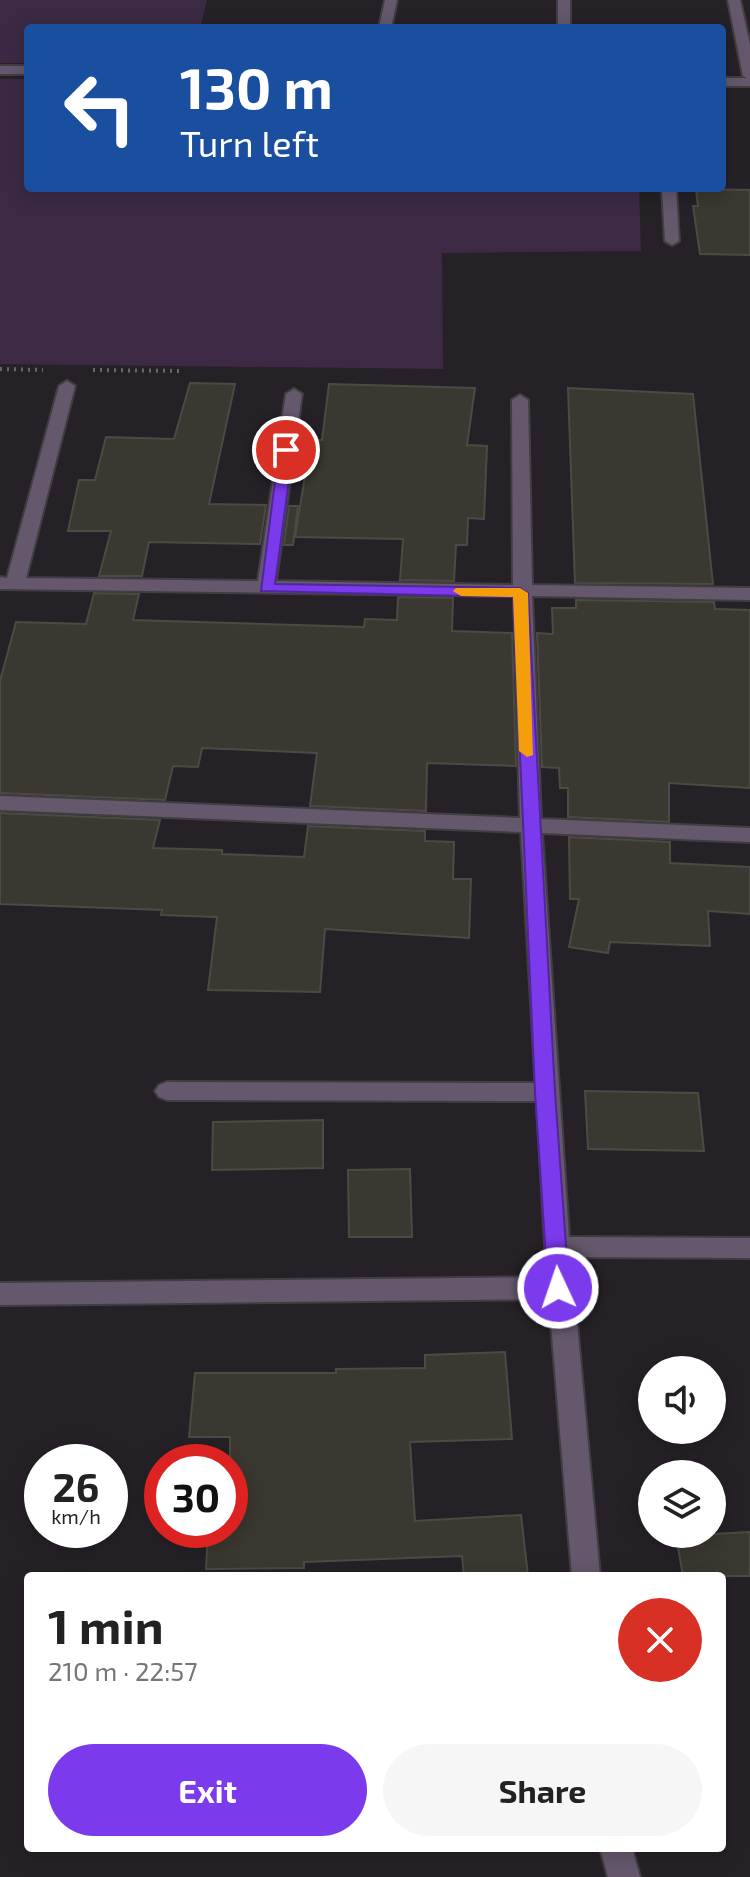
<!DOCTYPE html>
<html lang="en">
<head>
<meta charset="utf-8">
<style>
  :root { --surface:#fff; --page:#f6f6f6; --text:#222; --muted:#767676; --accent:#7c3aed }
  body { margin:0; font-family:"Exo 2",sans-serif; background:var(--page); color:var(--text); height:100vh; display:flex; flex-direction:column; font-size:30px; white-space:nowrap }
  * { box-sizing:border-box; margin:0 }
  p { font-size:26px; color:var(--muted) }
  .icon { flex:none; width:44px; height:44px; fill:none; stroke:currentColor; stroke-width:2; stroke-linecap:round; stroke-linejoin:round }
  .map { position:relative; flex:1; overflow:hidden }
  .drawer { position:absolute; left:24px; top:1572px; width:702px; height:280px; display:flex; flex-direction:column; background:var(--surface); border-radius:8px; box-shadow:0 4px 20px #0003 }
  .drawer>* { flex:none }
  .hud { position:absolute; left:24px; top:24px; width:702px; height:168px; border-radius:8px; box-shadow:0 4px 20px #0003; background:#1a4fa0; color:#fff; overflow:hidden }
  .fabs { position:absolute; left:638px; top:1356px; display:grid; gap:16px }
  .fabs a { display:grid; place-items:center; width:88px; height:88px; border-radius:50%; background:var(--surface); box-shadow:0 4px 20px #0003; font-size:40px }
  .speed { position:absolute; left:24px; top:1444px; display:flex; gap:16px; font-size:40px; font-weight:700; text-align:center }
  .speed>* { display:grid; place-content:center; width:104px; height:104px; border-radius:50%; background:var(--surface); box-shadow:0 4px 20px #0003; line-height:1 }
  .speed small { font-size:20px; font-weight:400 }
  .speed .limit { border:12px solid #d22; background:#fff; color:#111 }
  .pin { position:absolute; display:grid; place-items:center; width:68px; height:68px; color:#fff; margin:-34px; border:4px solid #fff; border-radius:50%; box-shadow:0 2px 8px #0007 }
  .me { position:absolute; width:88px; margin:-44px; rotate:357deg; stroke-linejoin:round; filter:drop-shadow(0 0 6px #0008) }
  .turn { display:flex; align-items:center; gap:28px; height:168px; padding:0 24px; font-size:36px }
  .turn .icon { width:104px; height:104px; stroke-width:2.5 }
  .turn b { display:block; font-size:56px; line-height:68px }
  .round { display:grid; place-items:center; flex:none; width:84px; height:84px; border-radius:42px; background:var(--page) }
  .summary { display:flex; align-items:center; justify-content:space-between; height:136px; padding:0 24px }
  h1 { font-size:48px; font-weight:700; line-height:60px }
  .cta { display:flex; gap:16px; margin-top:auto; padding:16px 24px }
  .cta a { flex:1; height:92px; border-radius:48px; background:var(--accent); color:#fff; font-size:32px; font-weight:700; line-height:92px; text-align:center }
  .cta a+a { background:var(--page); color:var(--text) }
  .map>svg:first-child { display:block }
  .green { fill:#3c2a45 }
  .building { fill:#3a3830; stroke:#4c4b43; stroke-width:2 }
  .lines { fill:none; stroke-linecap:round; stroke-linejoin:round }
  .service-casing { stroke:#413e43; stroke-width:4 }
  .minor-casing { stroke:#413e43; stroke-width:4 }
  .tertiary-casing { stroke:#413e43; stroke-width:4 }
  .path { stroke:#6a666b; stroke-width:4; stroke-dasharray:2 5; stroke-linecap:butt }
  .service { fill:#65586c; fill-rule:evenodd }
  .minor { fill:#65586c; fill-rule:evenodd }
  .tertiary { fill:#65586c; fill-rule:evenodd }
  .route { fill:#7c3aed; stroke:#51269a; stroke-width:2 }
  .slow { fill:#f59e0b }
</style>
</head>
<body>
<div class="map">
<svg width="750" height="1877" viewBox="0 0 750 1877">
  <rect width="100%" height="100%" fill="#252127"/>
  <!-- green -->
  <g class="green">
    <polygon points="0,0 207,0 200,28 28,28 28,63 0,63"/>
    <polygon points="0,79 28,79 28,188 639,188 641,251 442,253 443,369 0,364"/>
  </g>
  <!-- building -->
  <g class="building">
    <polygon points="696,189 750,190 750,255 700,254 693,206 698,206"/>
    <polygon points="190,383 235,384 209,504 266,505 260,544 149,542 142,576 99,576 111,531 68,531 79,480 95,480 106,437 174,439"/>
    <polygon points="329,384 475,388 467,445 487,446 484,519 468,518 467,545 456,545 454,581 400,580 403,539 295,537 311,440 322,440"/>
    <polygon points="568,388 693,394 713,584 575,583"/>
    <polygon points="289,506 298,506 293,545 284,545"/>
    <polygon points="94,593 139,594 133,620 364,627 365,619 397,620 398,597 453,598 452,631 512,633 516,766 427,763 426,811 310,806 317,753 202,748 198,767 173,766 165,800 0,793 0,681 16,622 86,624"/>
    <polygon points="576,600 714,602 715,609 750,610 750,788 669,783 669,822 568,817 568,788 560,788 559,768 542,767 537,633 553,634 552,608 576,608"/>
    <polygon points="0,813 160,820 153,848 222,850 222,854 304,857 308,826 425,831 425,841 454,842 453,879 471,879 469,938 325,929 320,992 208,990 217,917 161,915 162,910 0,904"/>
    <polygon points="569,837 670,842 670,863 750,867 750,914 708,911 710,946 610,942 608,953 569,947 579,899 570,899"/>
    <polygon points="585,1091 698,1093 704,1151 588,1149"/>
    <polygon points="323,1120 323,1168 212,1170 213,1122"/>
    <polygon points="410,1169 412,1237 349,1237 348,1170"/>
    <polygon points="505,1352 512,1439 410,1442 415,1521 521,1515 528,1576 464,1576 462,1556 304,1562 304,1568 206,1569 208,1530 230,1530 230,1437 189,1437 195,1373 336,1373 336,1369 425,1368 425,1355"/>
    <polygon points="750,1532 750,1576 683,1576 676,1536"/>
  </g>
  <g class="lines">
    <defs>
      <g id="service">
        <polygon points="662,188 676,188 679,241 672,245 665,241"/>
        <polygon points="167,1082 545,1083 553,1086 557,1092 553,1098 545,1101 167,1100 159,1097 155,1091 159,1085"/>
      </g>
      <g id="minor">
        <polygon points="385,0 397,0 391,28 379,28"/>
        <rect x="558" y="0" width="12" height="28"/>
        <polygon points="728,0 740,0 750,45 750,80 743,76"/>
        <polygon points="67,381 75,386 26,578 258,581 286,394 294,389 302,394 276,581 513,585 512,400 520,395 528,400 532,585 750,588 750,600 532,596 541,819 750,828 750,842 542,833 569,1237 750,1238 750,1258 571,1257 600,1576 572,1576 549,1299 0,1305 0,1283 547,1277 521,832 0,810 0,796 520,818 514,596 0,589 0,577 7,578 59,386"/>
        <polygon points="600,1848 632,1848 640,1877 608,1877"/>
      </g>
      <g id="tertiary">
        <rect x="0" y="66" width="28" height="8"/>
        <rect x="722" y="78" width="28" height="8"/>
      </g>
    </defs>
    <!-- service casing -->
    <use href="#service" class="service-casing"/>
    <!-- minor casing -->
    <use href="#minor" class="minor-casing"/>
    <!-- tertiary casing -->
    <use href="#tertiary" class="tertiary-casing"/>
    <!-- path -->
    <g class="path">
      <polyline points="0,369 43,370"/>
      <polyline points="93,370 183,371"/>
    </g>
    <!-- service -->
    <use href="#service" class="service"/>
    <!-- minor -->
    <use href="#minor" class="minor"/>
    <!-- tertiary -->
    <use href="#tertiary" class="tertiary"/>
  </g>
  <!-- route -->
  <polygon class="route" points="286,446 293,450 275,584 520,588 528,593 555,1092 569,1288 566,1294 551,1294 548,1288 535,1092 513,597 261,591 279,450"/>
  <!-- slow -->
  <polygon class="slow" points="456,588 520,588 528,593 533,755 527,757 519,751 513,597 461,596 453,591"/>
</svg>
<div class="fabs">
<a><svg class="icon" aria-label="sound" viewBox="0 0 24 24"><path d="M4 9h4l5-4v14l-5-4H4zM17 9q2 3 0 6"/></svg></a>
<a><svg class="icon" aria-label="layers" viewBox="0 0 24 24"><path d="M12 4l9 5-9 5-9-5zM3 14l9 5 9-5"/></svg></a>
</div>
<div class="speed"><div>26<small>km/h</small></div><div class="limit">30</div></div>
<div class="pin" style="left:286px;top:450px;background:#d93025"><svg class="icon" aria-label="arrive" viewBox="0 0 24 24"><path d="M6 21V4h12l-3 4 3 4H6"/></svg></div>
<svg class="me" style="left:558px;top:1288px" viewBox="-20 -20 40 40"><circle r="17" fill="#7c3aed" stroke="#fff" stroke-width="3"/><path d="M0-11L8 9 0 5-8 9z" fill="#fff"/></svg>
<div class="hud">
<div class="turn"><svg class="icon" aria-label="left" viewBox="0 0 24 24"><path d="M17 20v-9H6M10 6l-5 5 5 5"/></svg><div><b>130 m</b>Turn left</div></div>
</div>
<section class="drawer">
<div class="summary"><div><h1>1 min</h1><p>210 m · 22:57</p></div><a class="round" style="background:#d93025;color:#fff"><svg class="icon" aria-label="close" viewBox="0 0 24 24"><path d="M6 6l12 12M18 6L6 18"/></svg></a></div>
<div class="cta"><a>Exit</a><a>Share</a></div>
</section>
</div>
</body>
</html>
